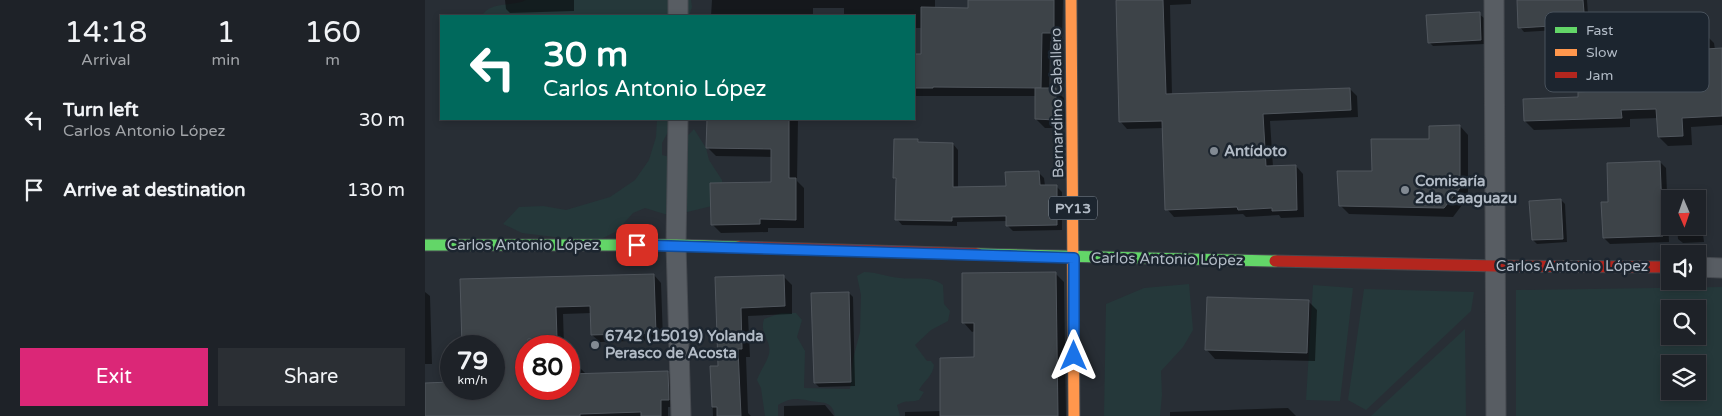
<!DOCTYPE html>
<html lang="en">
<head>
<meta charset="utf-8">
<style>
  :root { --surface:#1e2228; --page:#2b2f34; --text:#f1f3f6; --muted:#a1a4a8; --line:#3c3f45; --accent:#db2777 }
  body { margin:0; font-family:"Varela Round",sans-serif; background:var(--page); color:var(--text); height:100vh; display:flex; flex-direction:column; font-size:19px; white-space:nowrap }
  * { box-sizing:border-box; margin:0 }
  p { font-size:16px; color:var(--muted) }
  .icon { flex:none; width:28px; height:28px; fill:none; stroke:currentColor; stroke-width:2; stroke-linecap:round; stroke-linejoin:round }
  .map { position:relative; flex:1; overflow:hidden }
  .side { display:flex; flex-direction:column; background:var(--surface); width:425px }
  .side>* { flex:none }
  .banner { position:absolute; left:15px; top:15px; width:475px; height:105px; border-radius:0px; box-shadow:0 2px 8px #0003,0 0 0 1px var(--line); background:#00695c; color:#fff; overflow:hidden }
  .needle { width:32px; rotate:178deg }
  .buttons { position:absolute; left:1236px; top:190px; display:grid; gap:10px }
  .buttons a { display:grid; place-items:center; width:45px; height:45px; border-radius:0px; background:var(--surface); box-shadow:0 2px 8px #0003,0 0 0 1px var(--line); font-size:25px }
  .speed { position:absolute; left:15px; top:335px; display:flex; gap:10px; font-size:25px; font-weight:700; text-align:center }
  .speed>* { display:grid; place-content:center; width:65px; height:65px; border-radius:50%; background:var(--surface); box-shadow:0 2px 8px #0003,0 0 0 1px var(--line); line-height:1 }
  .speed small { font-size:12px; font-weight:400 }
  .speed .limit { border:8px solid #d22; background:#fff; color:#111 }
  .pin { position:absolute; display:grid; place-items:center; width:42px; height:42px; color:#fff; margin:-21px; border-radius:10px; box-shadow:0 2px 8px #0006 }
  .me { position:absolute; width:55px; margin:-28px; rotate:0deg; stroke-linejoin:round; filter:drop-shadow(0 0 4px #0008) }
  .turn { display:flex; align-items:center; gap:18px; height:105px; padding:0 20px; font-size:22px }
  .turn .icon { width:65px; height:65px; stroke-width:2.5 }
  .turn b { display:block; font-size:35px; line-height:42px }
  .eta { display:flex; justify-content:space-evenly; align-items:center; height:85px; text-align:center }
  .eta b { font-size:30px; font-weight:600; line-height:35px }
  .button { display:flex; gap:10px; margin-top:auto; padding:10px 20px }
  .button a { flex:1; height:58px; border-radius:0px; background:var(--accent); color:#fff; font-size:20px; font-weight:600; line-height:58px; text-align:center }
  .button a+a { background:var(--page); color:var(--text) }
  ul { padding:0; list-style:none }
  li { display:flex; align-items:center; gap:15px; height:70px; padding:0 20px }
  li div { flex:1 }
  li b { display:block; font-size:19px }
  li em { font-style:normal }
  main { display:flex; flex:1; min-height:0 }
  .map>svg:first-child { display:block }
  .green { fill:#25383a; fill-rule:evenodd }
  .shadow { fill:#0007 }
  .building { fill:#3d4348; stroke:#50565d }
  .lines { fill:none; stroke-linecap:round; stroke-linejoin:round }
  .street-casing { stroke:#464a50; stroke-width:21 }
  .fast-casing { stroke:#464a50; stroke-width:13 }
  .slow-casing { stroke:#464a50; stroke-width:13 }
  .jam-casing { stroke:#464a50; stroke-width:13 }
  .street { stroke:#585d63; stroke-width:19 }
  .fast { stroke:#63d668; stroke-width:11 }
  .slow { stroke:#ff974d; stroke-width:11 }
  .jam { stroke:#b3261e; stroke-width:11 }
  .route-casing { stroke:#114b97; stroke-width:12 }
  .route { stroke:#1a73e8; stroke-width:9 }
  .poi-dot { fill:#828a93; stroke:#1c252f; stroke-width:2 }
  .labels { text-anchor:middle; dominant-baseline:central; stroke-width:5; stroke-linejoin:round; paint-order:stroke }
  .shield { fill:#1c252f; stroke:#858e99; stroke-width:1 }
  .shield-label { font-size:14px; font-weight:bold; fill:#b2bbc6 }
  .street-label { font-size:15px; fill:#b2bbc6; stroke:#1c252f }
  .poi-label { font-size:15px; font-weight:bold; fill:#b2bbc6; stroke:#1c252f; text-anchor:start }
  .key { fill:#1c252f; stroke:#49525c; stroke-width:1 }
  .key-label { font-size:14px; fill:#b2bbc6 }
</style>
</head>
<body>
<main>
<section class="side">
<div class="eta">
<div><b>14:18</b><p>Arrival</p></div>
<div><b>1</b><p>min</p></div>
<div><b>160</b><p>m</p></div>
</div>
<ul>
<li><svg class="icon" aria-label="left" viewBox="0 0 24 24"><path d="M17 20v-9H6M10 6l-5 5 5 5"/></svg><div><b>Turn left</b><p>Carlos Antonio López</p></div><em>30 m</em></li>
<li><svg class="icon" aria-label="arrive" viewBox="0 0 24 24"><path d="M6 21V4h12l-3 4 3 4H6"/></svg><div><b>Arrive at destination</b></div><em>130 m</em></li>
</ul>
<div class="button"><a>Exit</a><a>Share</a></div>
</section>
<div class="map">
<svg width="1297" height="416" viewBox="0 0 1297 416">
  <rect width="100%" height="100%" fill="#282e35"/>
  <!-- green -->
  <g class="green">
    <path d="M101 0H266L267 7 264 16H57C64 1 88 7 101 0Z"/>
    <polygon points="232,119 250,119 237,143 237,155 249,158 253,146 269,129 281,148 284,160 297,180 299,203 246,216 220,208 208,213 192,231 170,242 97,233 78,224 94,207 118,206 141,210 185,197 210,180 224,160 231,137"/>
    <path d="M439 272C452 272 463 277 475 278 490 280 505 275 518 285L519 304 525 311 523 321 506 330 490 345 502 361H506L509 365C508 376 499 381 494 390L499 392 494 400C485 403 483 399 472 405L475 416H410C407 400 397 403 385 401 372 398 365 398 353 405V416H340L336 388 332 380C335 371 342 362 344 354 347 340 334 335 339 319L356 313H371L377 320 372 337 380 351 379 388 425 389 428 359 435 332 436 295 432 276Z"/>
    <polygon points="764,284 768,330 758,347 736,371 737,395 735,416 679,416 681,304 719,288"/>
    <polygon points="888,285 928,288 915,401 881,400"/>
    <path d="M1297 287V416H1091V290ZM1245 309H1272V336H1245ZM1245 364H1272V391H1245Z"/>
    <polygon points="939,289 1049,292 1046,311 941,410 923,400"/>
    <polygon points="1040,329 1041,416 946,416"/>
  </g>
  <!-- shadow -->
  <g class="shadow">
    <polygon points="80,0 149,0 149,11 85,13 81,9"/>
    <polygon points="287,0 510,0 510,8 544,9 565,0 638,0 637,41 625,41 624,90 630,90 639,98 640,128 620,128 611,119 611,96 489,96 489,56 497,56 497,28 489,28 489,16 419,16 419,8 388,8 388,16 286,16"/>
    <polygon points="690,0 766,0 766,4 745,5 747,95 925,89 932,96 933,117 845,121 848,167 871,166 878,174 879,217 856,218 854,215 821,217 818,214 749,217 742,209 739,128 702,129 695,121 692,2"/>
    <polygon points="1093,0 1162,0 1164,28 1099,32 1095,27"/>
    <polygon points="1054,14 1059,18 1060,44 1008,46 1004,42"/>
    <polygon points="1264,18 1273,27 1273,34 1280,34 1289,43 1290,50 1297,49 1297,125 1266,127 1267,145 1243,146 1234,137 1233,118 1205,119 1205,127 1109,130 1100,121 1154,98 1205,91 1235,61"/>
    <polygon points="283,119 373,119 372,181 379,188 379,228 343,228 343,232 296,233 287,224 347,183 348,157 291,156 283,148"/>
    <polygon points="1035,126 1043,135 1043,197 1028,217 924,214 915,205 949,173"/>
    <polygon points="493,140 496,144 528,144 533,150 533,188 582,187 614,173 619,178 620,186 631,186 637,192 637,230 588,231 582,225 582,221 532,222 532,226 477,225 472,219 472,181 469,178"/>
    <polygon points="1235,162 1241,168 1244,242 1185,244 1179,238 1184,203"/>
    <polygon points="1136,200 1140,204 1142,242 1112,244 1108,240"/>
    <polygon points="1273,222 1277,226 1279,242 1258,243 1253,239 1252,226 1272,226"/>
    <polygon points="630,273 639,282 641,416 480,416 480,412 517,411 551,358 550,331 547,332 539,323"/>
    <polygon points="229,275 236,283 238,340 175,342 167,335 167,313 138,314 139,346 101,346 101,389 144,389 144,366 153,366 161,374 243,372 251,380 251,407 243,407 243,416 0,416 1,384 26,383 26,389 69,389 69,346 38,346 36,280"/>
    <polygon points="358,276 367,285 367,314 323,316 325,357 321,357 323,413 326,416 288,416 286,367 294,367 292,278"/>
    <polygon points="0,292 5,296 7,364 0,364"/>
    <polygon points="424,293 428,297 430,386 394,387 390,383"/>
    <polygon points="883,301 892,310 890,361 790,359 782,350"/>
    <polygon points="400,405 409,416 359,416 359,406"/>
    <polygon points="863,408 871,416 745,416 745,412"/>
  </g>
  <!-- building -->
  <g class="building">
    <polygon points="543,0 629,0 629,33 617,33 616,88 508,87 508,88 489,88 489,54 496,54 496,7 543,8"/>
    <polygon points="691,0 738,0 741,94 925,88 926,110 838,114 841,166 871,165 872,210 847,211 847,208 813,210 812,207 740,210 737,121 694,122"/>
    <polygon points="1092,0 1158,0 1160,24 1093,28"/>
    <polygon points="1055,12 1056,40 1003,43 1001,15"/>
    <polygon points="1264,17 1265,33 1280,33 1281,49 1297,48 1297,116 1257,118 1258,136 1233,137 1231,109 1196,110 1197,118 1099,121 1098,99 1153,97 1153,92 1203,89 1202,62 1233,60 1231,18"/>
    <polygon points="610,88 631,88 631,120 610,119"/>
    <polygon points="282,119 364,119 364,178 371,178 371,220 335,219 335,224 286,225 285,183 346,182 346,149 281,148"/>
    <polygon points="1035,125 1035,188 1019,208 914,206 912,171 947,171 946,139 1004,139 1004,126"/>
    <polygon points="469,139 493,139 493,142 528,143 528,187 581,186 580,172 614,171 615,185 632,185 632,225 581,226 581,216 527,217 527,221 470,220 471,178 468,178"/>
    <polygon points="1235,161 1238,236 1178,238 1176,202 1183,202 1182,163"/>
    <polygon points="1136,199 1138,239 1107,240 1104,201"/>
    <polygon points="631,272 633,416 515,416 515,358 549,357 549,323 537,323 537,273"/>
    <polygon points="229,274 231,333 166,335 165,306 131,307 132,339 103,339 103,346 101,346 101,389 144,389 144,374 243,371 244,400 236,400 236,416 216,416 216,412 155,414 155,416 0,416 0,383 26,382 26,389 69,389 69,346 37,346 35,279"/>
    <polygon points="359,275 360,306 316,308 317,349 313,349 316,416 292,416 292,407 287,407 285,366 293,366 290,277"/>
    <polygon points="424,292 426,382 389,383 386,293"/>
    <polygon points="782,297 884,300 882,353 780,350"/>
  </g>
  <g class="lines">
    <defs>
      <g id="street">
        <polyline points="1069,0 1071,416"/>
        <polyline points="253,16 253,0"/>
        <polyline points="253,119 251,245 256,416"/>
        <polyline points="1272,267 1297,268"/>
      </g>
      <g id="fast">
        <polyline points="0,245 251,245 313,247"/>
        <polyline points="553,254 850,261"/>
      </g>
      <polyline id="slow" points="646,0 649,416"/>
      <g id="jam">
        <polyline points="313,247 553,254"/>
        <polyline points="850,261 1071,266 1245,267"/>
      </g>
    </defs>
    <!-- street casing -->
    <use href="#street" class="street-casing"/>
    <!-- fast casing -->
    <use href="#fast" class="fast-casing"/>
    <!-- slow casing -->
    <use href="#slow" class="slow-casing"/>
    <!-- jam casing -->
    <use href="#jam" class="jam-casing"/>
    <!-- street -->
    <use href="#street" class="street"/>
    <!-- fast -->
    <use href="#fast" class="fast"/>
    <!-- slow -->
    <use href="#slow" class="slow"/>
    <!-- jam -->
    <use href="#jam" class="jam"/>
  </g>
  <g class="lines">
    <defs>
      <polyline id="route" points="212,245 649,258 649,356"/>
    </defs>
    <!-- route casing -->
    <use href="#route" class="route-casing"/>
    <!-- route -->
    <use href="#route" class="route"/>
  </g>
  <!-- markers -->
  <g class="poi-dot">
    <circle cx="789" cy="151" r="5"/>
    <circle cx="980" cy="190" r="5"/>
    <circle cx="170" cy="345" r="5"/>
  </g>
  <g class="labels">
    <!-- shield labels -->
    <rect class="shield" x="624" y="196.5" width="48" height="23" rx="4"/>
    <g class="shield-label">
      <text x="648" y="208">PY13</text>
    </g>
    <!-- street labels -->
    <g class="street-label">
      <text transform="translate(632 103) rotate(-91)">Bernardino Caballero</text>
      <text x="98" y="245">Carlos Antonio López</text>
      <text transform="translate(742 259) rotate(1)">Carlos Antonio López</text>
      <text x="1147" y="266">Carlos Antonio López</text>
    </g>
    <!-- poi labels -->
    <g class="poi-label">
      <text x="799" y="151">Antídoto</text>
      <text x="990" y="181">Comisaría<tspan x="990" dy="17">2da Caaguazu</tspan></text>
      <text x="180" y="336">6742 (15019) Yolanda<tspan x="180" dy="17">Perasco de Acosta</tspan></text>
    </g>
  </g>
  <!-- legend -->
  <rect x="1120" y="12" width="164" height="80" rx="8" class="key"/>
  <rect x="1130" y="27" width="22" height="6" fill="#63d668"/>
  <rect x="1130" y="49" width="22" height="7" fill="#ff974d"/>
  <rect x="1130" y="72" width="22" height="6" fill="#b3261e"/>
  <g class="key-label">
    <text x="1161" y="35">Fast</text>
    <text x="1161" y="57">Slow</text>
    <text x="1161" y="80">Jam</text>
  </g>
</svg>
<div class="buttons">
<a><svg class="needle" viewBox="-14 -14 28 28"><path d="M0-13l5 13h-10z" fill="#e53935"/><path d="M0 13l5-13h-10z" fill="#a1a4a8"/></svg></a>
<a><svg class="icon" aria-label="sound" viewBox="0 0 24 24"><path d="M4 9h4l5-4v14l-5-4H4zM17 9q2 3 0 6"/></svg></a>
<a><svg class="icon" aria-label="search" viewBox="0 0 24 24"><circle cx="10" cy="10" r="6"/><path d="M15 15l6 6"/></svg></a>
<a><svg class="icon" aria-label="layers" viewBox="0 0 24 24"><path d="M12 4l9 5-9 5-9-5zM3 14l9 5 9-5"/></svg></a>
</div>
<div class="speed"><div>79<small>km/h</small></div><div class="limit">80</div></div>
<div class="pin" style="left:212px;top:245px;background:#d93025"><svg class="icon" aria-label="arrive" viewBox="0 0 24 24"><path d="M6 21V4h12l-3 4 3 4H6"/></svg></div>
<svg class="me" style="left:649px;top:356px" viewBox="-20 -20 40 40"><path d="M0-17L14 15 0 8-14 15z" fill="#1a73e8" stroke="#fff" stroke-width="4"/></svg>
<div class="banner">
<div class="turn"><svg class="icon" aria-label="left" viewBox="0 0 24 24"><path d="M17 20v-9H6M10 6l-5 5 5 5"/></svg><div><b>30 m</b>Carlos Antonio López</div></div>
</div>
</div>
</main>
</body>
</html>
